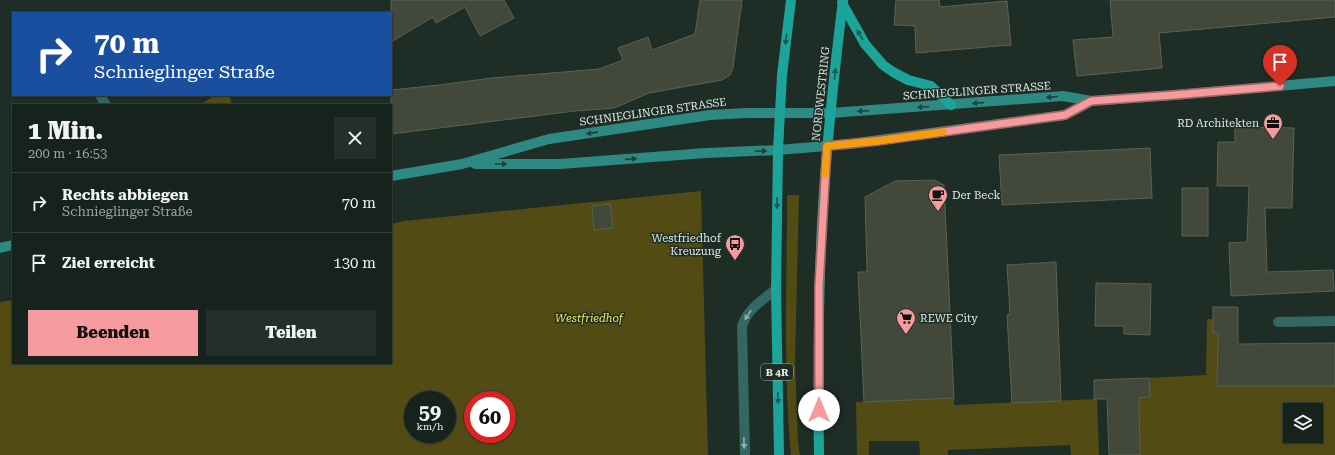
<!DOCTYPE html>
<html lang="de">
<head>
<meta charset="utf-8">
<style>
  :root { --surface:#16221c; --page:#232f29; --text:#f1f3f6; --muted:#9ea4a3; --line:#353f3b; --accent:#f59b9d }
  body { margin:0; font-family:"Roboto Serif",serif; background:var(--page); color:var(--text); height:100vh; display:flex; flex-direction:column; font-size:15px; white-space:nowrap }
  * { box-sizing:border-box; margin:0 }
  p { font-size:13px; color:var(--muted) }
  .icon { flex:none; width:22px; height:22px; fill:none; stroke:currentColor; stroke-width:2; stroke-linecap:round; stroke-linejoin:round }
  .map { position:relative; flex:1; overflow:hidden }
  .side { position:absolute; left:12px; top:104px; width:380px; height:260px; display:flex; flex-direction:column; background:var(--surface); border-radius:0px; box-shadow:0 1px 3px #0004,0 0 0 1px var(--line) }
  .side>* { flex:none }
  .banner { position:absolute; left:12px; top:12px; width:380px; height:84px; border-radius:0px; box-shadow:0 1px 3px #0004,0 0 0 1px var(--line); background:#1a4fa0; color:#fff; overflow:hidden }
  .fabs { position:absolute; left:1283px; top:403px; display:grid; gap:8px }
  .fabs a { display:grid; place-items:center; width:40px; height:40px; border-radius:0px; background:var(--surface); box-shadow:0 1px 3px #0004,0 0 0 1px var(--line); font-size:20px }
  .speed { position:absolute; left:404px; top:391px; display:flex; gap:8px; font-size:20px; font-weight:700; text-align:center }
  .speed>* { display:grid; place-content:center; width:52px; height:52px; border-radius:50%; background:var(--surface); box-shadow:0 1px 3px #0004,0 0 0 1px var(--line); line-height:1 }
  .speed small { font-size:10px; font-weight:400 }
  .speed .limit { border:6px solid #d22; background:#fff; color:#111 }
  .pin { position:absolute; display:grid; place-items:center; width:34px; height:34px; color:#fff; margin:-41px -17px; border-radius:50% 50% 50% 0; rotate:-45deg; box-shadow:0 0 4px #0007 }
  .pin .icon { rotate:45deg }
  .me { position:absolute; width:44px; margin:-22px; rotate:0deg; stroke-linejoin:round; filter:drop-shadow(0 0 3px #0008) }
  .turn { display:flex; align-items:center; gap:14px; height:84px; padding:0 16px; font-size:18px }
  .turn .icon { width:52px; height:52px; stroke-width:2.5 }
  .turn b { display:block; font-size:28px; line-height:34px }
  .round { display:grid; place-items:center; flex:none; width:42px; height:42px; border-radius:0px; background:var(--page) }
  .summary { display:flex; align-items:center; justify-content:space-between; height:68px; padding:0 16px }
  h1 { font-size:24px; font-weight:800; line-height:30px }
  .cta { display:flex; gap:8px; margin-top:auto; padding:8px 16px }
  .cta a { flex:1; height:46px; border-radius:0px; background:var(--accent); color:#111; font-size:16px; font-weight:800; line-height:46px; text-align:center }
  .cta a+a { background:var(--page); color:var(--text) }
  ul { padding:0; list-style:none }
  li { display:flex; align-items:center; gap:12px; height:60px; padding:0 16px; border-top:1px solid var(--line) }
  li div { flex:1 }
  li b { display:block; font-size:15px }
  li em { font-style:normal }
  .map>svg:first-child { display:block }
  .green { fill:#524c14; fill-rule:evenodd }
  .building { fill:#42493b; stroke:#596253 }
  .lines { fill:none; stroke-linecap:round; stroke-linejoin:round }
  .lane { stroke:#326762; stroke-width:10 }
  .secondary { stroke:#2c8a83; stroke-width:10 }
  .primary { stroke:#1ca49b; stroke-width:10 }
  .oneway { fill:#1d574e }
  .oneway2 { fill:#214038 }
  .oneway3 { fill:#92aeaa }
  .route-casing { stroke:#9f6566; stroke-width:10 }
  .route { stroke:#f59b9d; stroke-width:7 }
  .slow { stroke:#f59e0b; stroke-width:7 }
  .labels { text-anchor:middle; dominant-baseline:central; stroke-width:3; stroke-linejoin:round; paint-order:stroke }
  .shield { fill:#1e2d25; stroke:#a6b1ab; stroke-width:1 }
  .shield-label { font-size:10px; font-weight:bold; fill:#e0e9e4 }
  .street-label { font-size:11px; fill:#e0e9e4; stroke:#1e2d25 }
  .poi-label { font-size:11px; fill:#e0e9e4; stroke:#1e2d25; text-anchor:end }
  .park-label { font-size:11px; font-style:italic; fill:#f7e85d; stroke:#1e2d25 }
</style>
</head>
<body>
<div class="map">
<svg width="1335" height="455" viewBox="0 0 1335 455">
  <rect width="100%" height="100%" fill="#1e2d25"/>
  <!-- green -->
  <g class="green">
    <polygon points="215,95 229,95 232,105 200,105"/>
    <path d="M701 191 708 455H0V302L13 300V363H391V224L404 221ZM413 400H447V434H413ZM473 400H507V434H473Z"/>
    <path d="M787 195H799L795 362 798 442 800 455H791C783 369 787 281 787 195Z"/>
    <path d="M1207 319H1213V333H1218L1217 386H1335V455H1140L1139 398 1150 397 1149 378 1206 375ZM1290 410H1316V436H1290Z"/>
    <polygon points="954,398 954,405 1097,399 1099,455 1071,455 1070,445 948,450 948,455 920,455 919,441 869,441 869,455 857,455 856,402"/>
  </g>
  <!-- building -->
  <g class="building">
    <polygon points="391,0 504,0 514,18 480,36 465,7 436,23 433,17 391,42"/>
    <polygon points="700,0 742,0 733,68 730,75 722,80 649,93 614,108 575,111 391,134 391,90 439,85 492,78 599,69 623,60 618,48 648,37 652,50 695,34"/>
    <polygon points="896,0 939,0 940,7 1007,1 1011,45 916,53 915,26 894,25"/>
    <polygon points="1110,0 1335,0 1335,17 1159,33 1162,68 1077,76 1073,40 1113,37"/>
    <polygon points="1235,127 1294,128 1292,208 1265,208 1267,272 1333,270 1334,291 1231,296 1229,243 1247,242 1249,186 1217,186 1218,142 1235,142"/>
    <polygon points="1150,148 1152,198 1002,205 999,155"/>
    <polygon points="934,180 944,185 954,398 864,402 858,272 867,272 865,197 895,181"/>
    <rect x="1182" y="188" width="26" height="48"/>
    <polygon points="610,204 613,228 594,230 592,206"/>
    <polygon points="1056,262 1061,401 1012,403 1007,315 1010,314 1007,265"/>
    <polygon points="1096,283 1151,284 1150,335 1124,334 1124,326 1095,326"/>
    <polygon points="1213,307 1238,307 1238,344 1335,343 1335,386 1217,386 1218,333 1213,333"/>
    <polygon points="1149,378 1150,397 1139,398 1140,455 1109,455 1107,399 1094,399 1094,380"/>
  </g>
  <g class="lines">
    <!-- lane -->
    <g class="lane">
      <polyline points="100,95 106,105"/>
      <polyline points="1278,322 1335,321"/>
      <path d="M745 455 742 326C748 308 763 300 776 289"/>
    </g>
    <!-- secondary -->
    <g class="secondary">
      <polyline points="475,164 560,164 706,153 778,150 850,144 1065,115 1091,101"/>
      <polyline points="391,176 462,164 549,139 710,115 747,113 831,113 1063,96 1091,101 1174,95 1335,81"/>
      <polyline points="0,248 13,245"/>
    </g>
    <!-- primary -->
    <g class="primary">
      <polyline points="842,3 865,44 883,65 893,72 908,80 931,86 951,105"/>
      <polyline points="779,455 776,289 778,150 782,75 791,0"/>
      <path d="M819 455C818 386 818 316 821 247 824 164 833 82 843 0"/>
    </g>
  </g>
  <!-- one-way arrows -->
  <defs><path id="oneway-solid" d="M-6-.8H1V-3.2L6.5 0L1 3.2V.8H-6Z"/></defs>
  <g class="oneway">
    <use href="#oneway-solid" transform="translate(860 35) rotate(-120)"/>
    <use href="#oneway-solid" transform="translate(786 39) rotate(97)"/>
    <use href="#oneway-solid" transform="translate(835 74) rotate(-84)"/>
    <use href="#oneway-solid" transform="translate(777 203) rotate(90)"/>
    <use href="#oneway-solid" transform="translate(778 398) rotate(89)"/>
  </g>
  <g class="oneway2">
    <use href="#oneway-solid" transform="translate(1052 97) rotate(175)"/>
    <use href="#oneway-solid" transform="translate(978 103) rotate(176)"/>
    <use href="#oneway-solid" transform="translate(923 107) rotate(176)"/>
    <use href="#oneway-solid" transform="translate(863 111) rotate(177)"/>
    <use href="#oneway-solid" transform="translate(592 133) rotate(172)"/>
    <use href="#oneway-solid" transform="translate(761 151) rotate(-3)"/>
    <use href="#oneway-solid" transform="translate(631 159) rotate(-4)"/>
    <use href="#oneway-solid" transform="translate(501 164)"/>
  </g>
  <g class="oneway3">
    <use href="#oneway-solid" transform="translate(748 315) rotate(123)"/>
    <use href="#oneway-solid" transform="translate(744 443) rotate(89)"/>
  </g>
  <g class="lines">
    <defs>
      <polyline id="route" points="819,410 819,286 827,146 877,141 1065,115 1091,101 1174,95 1280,86"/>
    </defs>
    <!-- route casing -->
    <use href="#route" class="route-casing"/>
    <!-- route -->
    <use href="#route" class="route"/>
    <!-- slow -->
    <polyline class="slow" points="825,174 827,146 877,141 943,132"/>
  </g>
  <!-- icons -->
  <defs>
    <symbol id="office-pin" viewBox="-11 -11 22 30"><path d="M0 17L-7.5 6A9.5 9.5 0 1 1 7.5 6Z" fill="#f59b9d" stroke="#1e2d25"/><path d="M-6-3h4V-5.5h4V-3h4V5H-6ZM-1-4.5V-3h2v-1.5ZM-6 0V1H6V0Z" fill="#111"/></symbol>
    <symbol id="cafe-pin" viewBox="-11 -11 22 30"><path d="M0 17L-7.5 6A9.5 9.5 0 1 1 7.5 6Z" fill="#f59b9d" stroke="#1e2d25"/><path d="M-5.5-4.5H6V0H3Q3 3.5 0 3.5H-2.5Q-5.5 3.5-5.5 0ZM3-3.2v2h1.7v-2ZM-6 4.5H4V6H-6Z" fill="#111"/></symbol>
    <symbol id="bus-pin" viewBox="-11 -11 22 30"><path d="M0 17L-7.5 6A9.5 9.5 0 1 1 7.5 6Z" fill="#f59b9d" stroke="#1e2d25"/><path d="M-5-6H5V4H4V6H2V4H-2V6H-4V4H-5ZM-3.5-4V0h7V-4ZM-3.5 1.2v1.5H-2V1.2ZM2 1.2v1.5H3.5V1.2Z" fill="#111"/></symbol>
    <symbol id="supermarket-pin" viewBox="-11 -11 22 30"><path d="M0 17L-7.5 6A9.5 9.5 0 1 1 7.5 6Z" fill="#f59b9d" stroke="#1e2d25"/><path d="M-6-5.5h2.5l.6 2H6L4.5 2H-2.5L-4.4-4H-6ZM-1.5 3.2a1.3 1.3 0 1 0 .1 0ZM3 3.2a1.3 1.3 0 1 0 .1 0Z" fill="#111"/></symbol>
  </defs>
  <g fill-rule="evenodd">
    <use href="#office-pin" x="1262" y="112" width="22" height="30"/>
    <use href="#cafe-pin" x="927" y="184" width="22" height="30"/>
    <use href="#bus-pin" x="724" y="233" width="22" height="30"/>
    <use href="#supermarket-pin" x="895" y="307" width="22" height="30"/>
  </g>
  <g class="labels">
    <!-- shield labels -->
    <rect class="shield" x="761" y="364" width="32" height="16" rx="3"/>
    <g class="shield-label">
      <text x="777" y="372">B 4R</text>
    </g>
    <!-- street labels -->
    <g class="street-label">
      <text transform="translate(977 91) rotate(-4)">SCHNIEGLINGER STRASSE</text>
      <text transform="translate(821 94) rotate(-84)">NORDWESTRING</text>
      <text transform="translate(653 112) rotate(-8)">SCHNIEGLINGER STRASSE</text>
    </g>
    <!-- poi labels -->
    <g class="poi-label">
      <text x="1259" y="123">RD Architekten</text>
      <text x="952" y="195" text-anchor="start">Der Beck</text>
      <text x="721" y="238">Westfriedhof<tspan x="721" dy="13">Kreuzung</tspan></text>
      <text x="920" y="318" text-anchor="start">REWE City</text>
    </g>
    <!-- park labels -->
    <g class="park-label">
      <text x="589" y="318">Westfriedhof</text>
    </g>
  </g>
</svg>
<div class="fabs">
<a><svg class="icon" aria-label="layers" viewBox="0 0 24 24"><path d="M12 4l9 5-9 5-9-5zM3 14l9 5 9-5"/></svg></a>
</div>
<div class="speed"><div>59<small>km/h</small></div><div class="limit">60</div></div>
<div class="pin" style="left:1280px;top:86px;background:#d93025"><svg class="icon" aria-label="arrive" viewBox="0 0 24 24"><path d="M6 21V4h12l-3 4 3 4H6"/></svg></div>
<svg class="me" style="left:819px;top:410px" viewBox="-20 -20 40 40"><circle r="19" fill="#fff"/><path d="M0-13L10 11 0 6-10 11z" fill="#f59b9d"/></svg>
<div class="banner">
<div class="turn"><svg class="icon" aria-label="right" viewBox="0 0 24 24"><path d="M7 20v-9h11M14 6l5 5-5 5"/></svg><div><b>70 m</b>Schnieglinger Straße</div></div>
</div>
<section class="side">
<div class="summary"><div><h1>1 Min.</h1><p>200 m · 16:53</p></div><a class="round"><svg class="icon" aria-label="close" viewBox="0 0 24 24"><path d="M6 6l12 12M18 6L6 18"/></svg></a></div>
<ul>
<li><svg class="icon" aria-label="right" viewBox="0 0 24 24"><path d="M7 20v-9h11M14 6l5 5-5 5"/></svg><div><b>Rechts abbiegen</b><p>Schnieglinger Straße</p></div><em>70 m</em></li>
<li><svg class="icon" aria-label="arrive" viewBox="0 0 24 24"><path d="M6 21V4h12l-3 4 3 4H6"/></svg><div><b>Ziel erreicht</b></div><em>130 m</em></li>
</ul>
<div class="cta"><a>Beenden</a><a>Teilen</a></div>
</section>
</div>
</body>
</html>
